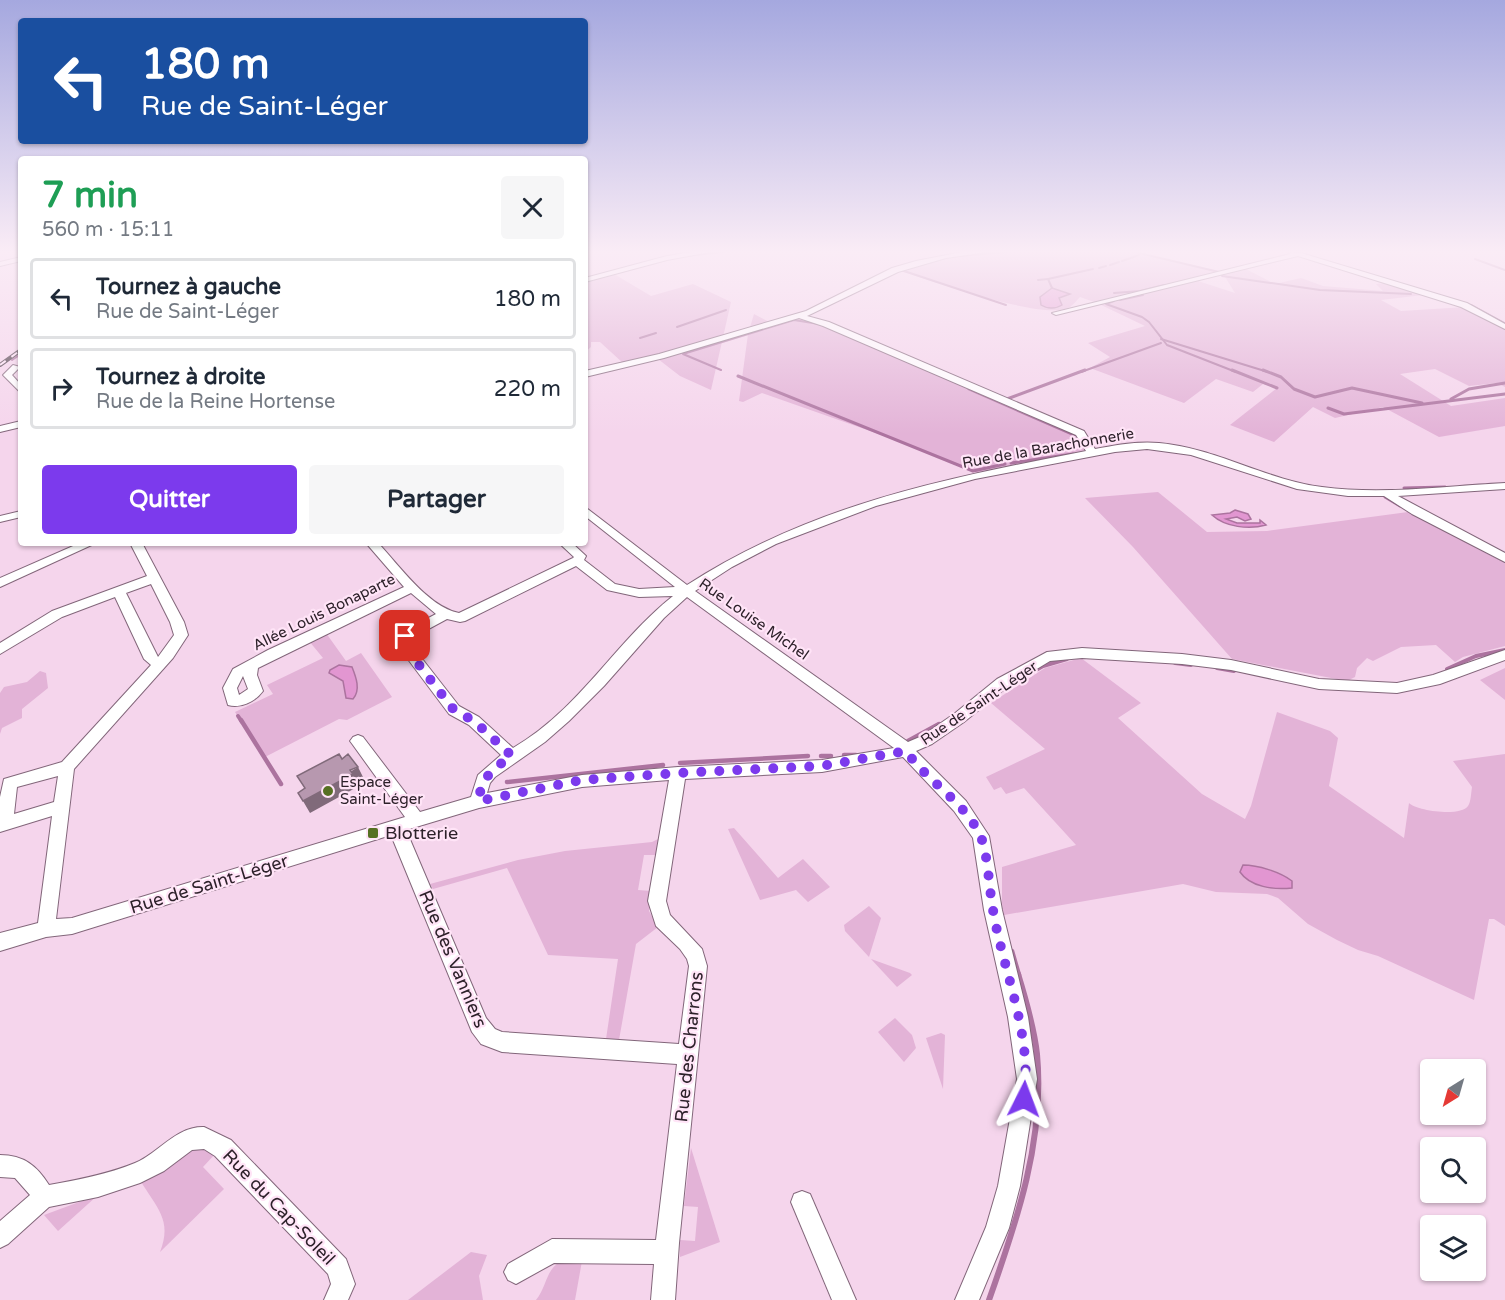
<!DOCTYPE html>
<html lang="fr">
<head>
<meta charset="utf-8">
<style>
  :root { --surface:#fff; --page:#f6f6f7; --text:#1f2937; --muted:#747a83; --line:#e0e1e3; --accent:#7c3aed }
  body { margin:0; font-family:"Varela Round",sans-serif; background:var(--page); color:var(--text); height:100vh; display:flex; flex-direction:column; font-size:22px; white-space:nowrap }
  * { box-sizing:border-box; margin:0 }
  p { font-size:20px; color:var(--muted) }
  .icon { flex:none; width:33px; height:33px; fill:none; stroke:currentColor; stroke-width:2; stroke-linecap:round; stroke-linejoin:round }
  .map { position:relative; flex:1; overflow:hidden }
  .sheet { position:absolute; left:18px; top:156px; width:570px; height:390px; display:flex; flex-direction:column; background:var(--surface); border-radius:6px; box-shadow:0 2px 4px #0004 }
  .sheet>* { flex:none }
  .guide { position:absolute; left:18px; top:18px; width:570px; height:126px; border-radius:6px; box-shadow:0 2px 4px #0004; background:#1a4fa0; color:#fff; overflow:hidden }
  .needle { width:39px; rotate:217deg }
  .controls { position:absolute; left:1420px; top:1059px; display:grid; gap:12px }
  .controls a { display:grid; place-items:center; width:66px; height:66px; border-radius:6px; background:var(--surface); box-shadow:0 2px 4px #0004; font-size:30px }
  .pin { position:absolute; display:grid; place-items:center; width:51px; height:51px; color:#fff; margin:-26px; border-radius:12px; box-shadow:0 3px 9px #0006 }
  .me { position:absolute; width:66px; margin:-33px; rotate:3deg; stroke-linejoin:round; filter:drop-shadow(0 0 4px #0008) }
  .turn { display:flex; align-items:center; gap:21px; height:126px; padding:0 24px; font-size:27px }
  .turn .icon { width:78px; height:78px; stroke-width:2.5 }
  .turn b { display:block; font-size:42px; line-height:51px }
  .round { display:grid; place-items:center; flex:none; width:63px; height:63px; border-radius:6px; background:var(--page) }
  .head { display:flex; align-items:center; justify-content:space-between; height:102px; padding:0 24px }
  h1 { font-size:36px; font-weight:700; line-height:45px; color:#1e9e55 }
  .action { display:flex; gap:12px; margin-top:auto; padding:12px 24px }
  .action a { flex:1; height:69px; border-radius:6px; background:var(--accent); color:#fff; font-size:24px; font-weight:700; line-height:69px; text-align:center }
  .action a+a { background:var(--page); color:var(--text) }
  ul { padding:0; list-style:none }
  li { display:flex; align-items:center; gap:18px; height:81px; margin:0 12px 9px; padding:0 12px; border:3px solid var(--line); border-radius:6px }
  li div { flex:1 }
  li b { display:block; font-size:22px }
  li em { font-style:normal }
  .map>svg:first-child { display:block }
  .green { fill:#e3b3d7; fill-rule:evenodd }
  .water { fill:#e296d1; stroke:#ac739f; stroke-width:1.5 }
  .lines { fill:none; stroke-linecap:round; stroke-linejoin:round }
  .stream-far4 { stroke:#ac739f; stroke-width:2 }
  .stream-far3 { stroke:#ac739f; stroke-width:3 }
  .stream-far2 { stroke:#ac739f; stroke-width:4 }
  .stream-far1 { stroke:#ac739f; stroke-width:4.5 }
  .stream { stroke:#ac739f; stroke-width:6 }
  .minor-casing { stroke:#82667a; stroke-width:2 }
  .minor { fill:#fff; fill-rule:evenodd }
  .rail-casing { stroke:#4a3b46; stroke-width:4 }
  .rail { stroke:#ffe4f7; stroke-width:2; stroke-dasharray:7; stroke-linecap:butt }
  .shaded-wall { fill:#806a7a }
  .building { fill:#b798af; stroke:#806a7a; stroke-width:1.5 }
  .route { stroke:#7c3aed; stroke-width:10; stroke-dasharray:0 18 }
  .poi-dot { fill:#567022; stroke:#ffe4f7; stroke-width:2 }
  .labels { text-anchor:middle; dominant-baseline:central; stroke-width:4.5; stroke-linejoin:round; paint-order:stroke }
  .street-label { font-size:15px; fill:#2d212a; stroke:#ffe4f7 }
  .poi-label { font-size:15px; fill:#2d212a; stroke:#ffe4f7; text-anchor:start }
  .near-poi-label { font-size:18px; fill:#2d212a; stroke:#ffe4f7; text-anchor:start }
  .near-street-label { font-size:18px; fill:#2d212a; stroke:#ffe4f7 }
</style>
</head>
<body>
<div class="map">
<svg width="1505" height="1300" viewBox="0 0 1505 1300">
  <rect width="100%" height="100%" fill="#f5d5ec"/>
  <!-- green -->
  <g class="green">
    <path d="M984 252H1137L1222 272 1242 267 1275 284 1301 278 1323 286 1383 291 1376 284 1385 283 1423 295 1381 300 1401 311 1466 307 1505 328V387L1497 383 1469 386 1435 369 1400 374 1451 406 1505 398V426L1439 437 1383 407 1335 418 1313 407 1274 442 1230 425 1277 388 1263 384 1253 392 1216 379 1184 403 1090 368 1110 357 1088 343 1145 326 1097 303 1080 297C1077 300 1073 305 1070 307 1045 322 930 280 900 271L930 259ZM1222 272 1235 293 1195 280Z"/>
    <polygon points="614,274 651,296 693,284 731,302 711,390 680,376 658,359 623,363 600,342 591,342 591,347 585,352 585,283"/>
    <polygon points="754,314 773,324 792,318 818,322 1079,434 1085,450 1077,456 979,474 910,445 762,393 743,402 739,401 748,334"/>
    <polygon points="1158,492 1207,532 1267,531 1408,512 1505,563 1505,646 1463,657 1455,662 1436,645 1401,647 1373,661 1367,658 1357,668 1355,677 1347,681 1232,659 1133,547 1085,498"/>
    <polygon points="326,633 346,661 361,653 392,697 347,720 339,719 265,757 235,712 273,694 267,685 323,658 309,641"/>
    <path d="M1081 658 1141 703 1118 718 1202 794 1245 819 1251 806 1277 712 1330 731 1338 738 1329 786 1404 838 1409 803C1417 811 1461 817 1468 806 1471 802 1471 793 1472 787L1453 761 1505 754V926L1494 919H1489L1474 1000 1378 956 1358 950 1337 940 1308 924 1278 898 1267 894 1216 892 1183 884 1004 915 1002 903V867L1076 845 1024 788 1006 794 1001 787 994 790 986 777 1045 749 991 703 1045 668Z"/>
    <polygon points="1505,668 1505,700 1480,680"/>
    <polygon points="40,671 46,673 48,688 22,709 22,718 2,728 0,734 0,693 4,687 27,682"/>
    <polygon points="734,828 778,878 803,859 830,887 808,902 796,890 760,900 728,829"/>
    <polygon points="658,839 657,855 644,855 638,890 651,891 649,911 658,927 636,944 619,1040 606,1039 618,959 548,955 507,868 433,889 430,884 518,860 565,851 652,842"/>
    <polygon points="869,906 881,918 869,957 845,931 844,925"/>
    <polygon points="871,959 910,973 912,975 897,987"/>
    <polygon points="895,1018 912,1035 916,1048 904,1062 878,1032"/>
    <polygon points="941,1033 945,1035 943,1089 926,1038"/>
    <polygon points="691,1148 720,1242 680,1257 680,1240 695,1241 698,1207 684,1206"/>
    <path d="M188 1149H206L215 1154 203 1167 224 1189 160 1252C173 1220 156 1207 140 1180Z"/>
    <polygon points="98,1195 58,1231 44,1215"/>
    <polygon points="471,1252 487,1255 479,1276 483,1300 408,1300"/>
    <path d="M564 1260 582 1261 575 1300H536C548 1285 545 1268 564 1260Z"/>
  </g>
  <!-- water -->
  <g class="water">
    <path d="M1052 288 1070 294 1059 298 1062 305C1056 309 1047 309 1041 305L1040 297Z"/>
    <path d="M1235 510 1248 514 1251 519 1245 521 1237 517 1226 519 1237 523H1260V520L1266 525C1249 530 1225 527 1212 515L1230 513Z"/>
    <path d="M339 665 352 667C356 677 361 690 353 699L346 698 343 681 329 673 330 670Z"/>
    <path d="M1243 865C1258 865 1280 872 1292 881V888C1274 890 1250 887 1240 872Z"/>
  </g>
  <g class="lines">
    <!-- stream-far4 -->
    <g class="stream-far4">
      <polyline points="1135,252 1219,272"/>
      <polyline points="686,256 722,252"/>
      <polyline points="949,257 1005,252"/>
      <polyline points="1475,259 1505,270"/>
      <polyline points="1122,261 1139,255"/>
      <polyline points="1110,265 1119,262"/>
      <polyline points="1099,268 1106,266"/>
      <polyline points="901,270 1006,305"/>
      <polyline points="1222,276 1320,290 1411,294"/>
      <polyline points="1038,280 1048,279"/>
      <polyline points="1052,288 1048,279 1093,269"/>
      <polyline points="1114,293 1140,291 1164,285"/>
      <polyline points="1120,300 1143,295"/>
      <polyline points="1114,301 1106,304 1142,317 1149,322 1167,345 1236,372"/>
      <polyline points="1471,305 1504,323"/>
      <polyline points="677,327 726,310"/>
      <polyline points="640,338 656,333"/>
      <polyline points="1161,339 1268,372"/>
      <polyline points="12,360 21,354"/>
      <polyline points="721,370 683,354 794,320 819,324"/>
      <polyline points="1081,372 1161,343"/>
    </g>
    <!-- stream-far3 -->
    <g class="stream-far3">
      <polyline points="1232,370 1277,388"/>
      <polyline points="1263,370 1281,377 1294,389 1315,397 1352,388 1422,403"/>
      <polyline points="738,376 973,471 1005,464"/>
      <polyline points="969,389 1074,435"/>
      <polyline points="1007,399 1085,370"/>
      <polyline points="1451,399 1469,389 1505,383"/>
      <polyline points="1328,408 1344,414 1505,394"/>
      <polyline points="1011,463 1073,454"/>
      <polyline points="1404,488 1445,487"/>
      <polyline points="1385,497 1400,506"/>
    </g>
    <!-- stream-far2 -->
    <g class="stream-far2">
      <polyline points="1175,663 1191,665"/>
      <polyline points="1217,668 1234,671"/>
      <polyline points="1447,669 1476,656 1505,650"/>
      <polyline points="1015,682 1043,666 1067,659"/>
      <polyline points="1005,690 1009,687"/>
      <polyline points="238,716 242,722"/>
    </g>
    <!-- stream-far1 -->
    <g class="stream-far1">
      <polyline points="241,720 281,784"/>
      <polyline points="908,741 939,724"/>
      <polyline points="844,755 856,755"/>
      <polyline points="821,756 831,756"/>
      <polyline points="680,763 808,756"/>
      <polyline points="507,782 663,765"/>
      <polyline points="1012,951 1019,975"/>
    </g>
    <!-- stream -->
    <path class="stream" d="M989 1300C1017 1221 1045 1139 1037 1054 1034 1027 1026 1000 1018 974"/>
    <defs>
      <g id="minor">
        <polygon points="692,252 710,252 667,260 585,282 585,278 667,256"/>
        <path d="M962 252H987L946 258 898 272 807 316 829 322 1084 431 1095 449C1116 445 1138 441 1159 443 1216 448 1266 480 1322 487 1383 495 1444 486 1505 483V489L1398 496 1505 553V562L1412 514 1384 496H1348L1297 489 1191 455 1147 449 1115 452 975 479 876 506 776 544 732 567 695 591 908 742 922 736 954 714 997 679 1047 652 1082 648 1182 654 1231 660 1319 679 1397 683 1433 675 1505 650V660L1440 684 1397 693 1319 689 1231 670 1182 664 1082 658 1050 661 1007 687 964 722 932 744 916 751 966 801 989 836 1002 910 1028 1017 1037 1079 1020 1186 1009 1228 979 1300H955L986 1227 998 1186 1017 1079 1008 1017 984 910 973 838 954 811 903 757 822 772 685 779 666 901 670 915 702 949 707 966 679 1243 675 1300H651L654 1264 554 1263 516 1284 508 1280 504 1272 508 1264 552 1239 656 1240 677 1064 502 1052 481 1044 472 1032 391 835 72 934 46 937 0 951V933L38 923 52 816 0 832V797L4 779 62 762 151 665 144 659 115 597 62 617 0 654V643L52 611 147 576 130 543H142L184 622 188 635 173 658 74 769 56 919 72 918 405 817 353 745 350 741 353 737 358 735 363 737 420 812 471 797 478 775 501 755 469 725 449 714 395 642 400 633 436 614 411 593 258 668 257 675 263 691C256 701 240 709 228 705L223 688 233 669 268 650 404 587 366 543H378C399 565 428 607 459 613L573 558 574 557 559 543H572L586 556 584 560 615 584 639 589 675 587 585 516V507L687 585C813 504 943 479 1086 451L1076 435 823 326 799 318 664 358 585 377V371L659 354 806 311 892 268 916 261ZM576 566 607 590 639 597 673 596C615 642 580 709 513 748L479 717 459 706 409 642 410 639 447 619 460 622 465 621ZM151 584 170 622 174 635 158 657 126 593ZM687 597 894 748 822 760 678 767 582 775 487 793 490 783 495 777 545 742 569 721 604 686 664 618ZM243 676 248 689 239 695 237 688ZM58 776 54 802 14 814 17 787ZM669 780 648 901 656 926 680 949 687 959 689 966 679 1044 502 1032 495 1029 486 1018 406 830 479 808 582 787Z"/>
        <polygon points="1288,252 1301,253 1467,303 1505,324 1505,329 1461,307 1298,256 1056,315 1052,313 1290,254"/>
        <polygon points="21,257 21,261 0,266 0,262"/>
        <polygon points="13,365 20,367 12,375 21,385 21,393 3,375"/>
        <polygon points="21,421 21,427 0,432 0,426"/>
        <polygon points="21,511 21,517 0,522 0,516"/>
        <polygon points="80,543 96,543 0,587 0,578"/>
        <path d="M204 1127 231 1140 346 1259 355 1284 348 1300H324L331 1284 328 1274 215 1156 204 1149 192 1150 164 1171 140 1183 98 1197 49 1207 8 1244 0 1248V1221L30 1195 15 1178 0 1177V1155C24 1155 37 1166 49 1185 78 1180 108 1174 135 1163 159 1153 176 1126 204 1127Z"/>
        <polygon points="802,1191 810,1194 856,1300 832,1300 791,1202 794,1194"/>
      </g>
    </defs>
    <!-- minor casing -->
    <use href="#minor" class="minor-casing"/>
    <!-- minor -->
    <use href="#minor" class="minor"/>
    <defs>
      <polyline id="rail" points="0,365 21,350"/>
    </defs>
    <!-- rail casing -->
    <use href="#rail" class="rail-casing"/>
    <!-- rail -->
    <use href="#rail" class="rail"/>
  </g>
  <!-- shaded-wall -->
  <polygon class="shaded-wall" points="358,767 364,779 357,782 359,786 310,813 303,801"/>
  <!-- building -->
  <polygon class="building" points="339,754 342,759 348,754 358,767 350,770 353,774 303,801 298,793 305,788 297,776"/>
  <!-- sky -->
  <linearGradient id="sky" x2="0" y2="1"><stop stop-color="#a5a8df"/><stop offset="0.58" stop-color="#faecf6"/><stop offset="1" stop-color="#faecf6" stop-opacity="0"/></linearGradient>
  <rect width="1505" height="434" fill="url(#sky)"/>
  <g class="lines">
    <!-- route -->
    <path class="route" d="M405 636 402 642 405 647 454 710 474 721 512 756C494 768 480 778 479 801L582 780 678 773 822 766 906 751C927 781 962 800 979 833 988 849 989 890 993 910 1003 971 1033 1036 1024 1099"/>
  </g>
  <!-- markers -->
  <g class="poi-dot">
    <circle cx="328" cy="791" r="6"/>
    <rect x="367" y="827" width="12" height="12" rx="3"/>
  </g>
  <g class="labels">
    <!-- street labels -->
    <g class="street-label">
      <text transform="translate(1048 448) rotate(-10)">Rue de la Barachonnerie</text>
      <text transform="translate(324 612) rotate(-26)">Allée Louis Bonaparte</text>
      <text transform="translate(754 619) rotate(35)">Rue Louise Michel</text>
      <text transform="translate(979 703) rotate(-34)">Rue de Saint-Léger</text>
    </g>
    <!-- poi labels -->
    <g class="poi-label">
      <text x="340" y="782">Espace<tspan x="340" dy="17">Saint-Léger</tspan></text>
    </g>
    <!-- near-poi labels -->
    <g class="near-poi-label">
      <text x="385" y="833">Blotterie</text>
    </g>
    <!-- near-street labels -->
    <g class="near-street-label">
      <text transform="translate(209 884) rotate(-17)">Rue de Saint-Léger</text>
      <text transform="translate(453 959) rotate(67)">Rue des Vanniers</text>
      <text transform="translate(689 1047) rotate(-84)">Rue des Charrons</text>
      <text transform="translate(279 1207) rotate(46)">Rue du Cap-Soleil</text>
    </g>
  </g>
</svg>
<div class="controls">
<a><svg class="needle" viewBox="-14 -14 28 28"><path d="M0-13l5 13h-10z" fill="#e53935"/><path d="M0 13l5-13h-10z" fill="#747a83"/></svg></a>
<a><svg class="icon" aria-label="search" viewBox="0 0 24 24"><circle cx="10" cy="10" r="6"/><path d="M15 15l6 6"/></svg></a>
<a><svg class="icon" aria-label="layers" viewBox="0 0 24 24"><path d="M12 4l9 5-9 5-9-5zM3 14l9 5 9-5"/></svg></a>
</div>
<div class="pin" style="left:405px;top:636px;background:#d93025"><svg class="icon" aria-label="arrive" viewBox="0 0 24 24"><path d="M6 21V4h12l-3 4 3 4H6"/></svg></div>
<svg class="me" style="left:1024px;top:1099px" viewBox="-20 -20 40 40"><path d="M0-17L14 15 0 8-14 15z" fill="#7c3aed" stroke="#fff" stroke-width="4"/></svg>
<div class="guide">
<div class="turn"><svg class="icon" aria-label="left" viewBox="0 0 24 24"><path d="M17 20v-9H6M10 6l-5 5 5 5"/></svg><div><b>180 m</b>Rue de Saint-Léger</div></div>
</div>
<section class="sheet">
<div class="head"><div><h1>7 min</h1><p>560 m · 15:11</p></div><a class="round"><svg class="icon" aria-label="close" viewBox="0 0 24 24"><path d="M6 6l12 12M18 6L6 18"/></svg></a></div>
<ul>
<li><svg class="icon" aria-label="left" viewBox="0 0 24 24"><path d="M17 20v-9H6M10 6l-5 5 5 5"/></svg><div><b>Tournez à gauche</b><p>Rue de Saint-Léger</p></div><em>180 m</em></li>
<li><svg class="icon" aria-label="right" viewBox="0 0 24 24"><path d="M7 20v-9h11M14 6l5 5-5 5"/></svg><div><b>Tournez à droite</b><p>Rue de la Reine Hortense</p></div><em>220 m</em></li>
</ul>
<div class="action"><a>Quitter</a><a>Partager</a></div>
</section>
</div>
</body>
</html>
